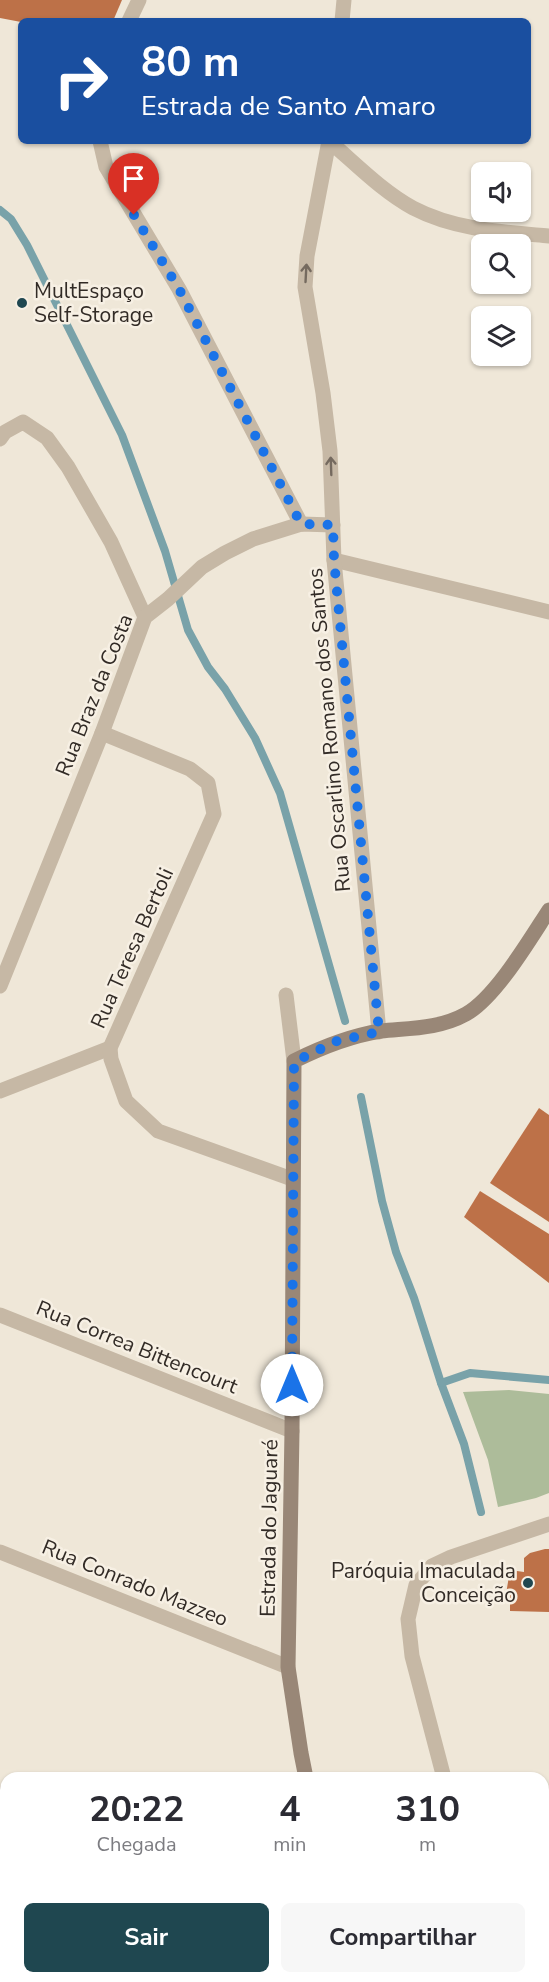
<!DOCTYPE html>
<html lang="pt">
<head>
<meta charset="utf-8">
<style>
  :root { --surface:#fff; --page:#f7f7f7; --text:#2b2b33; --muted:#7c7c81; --accent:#1f4750 }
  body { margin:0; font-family:"Nunito Sans",sans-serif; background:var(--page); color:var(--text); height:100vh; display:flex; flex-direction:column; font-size:22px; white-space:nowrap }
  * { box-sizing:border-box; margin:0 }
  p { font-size:20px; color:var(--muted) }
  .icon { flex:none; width:33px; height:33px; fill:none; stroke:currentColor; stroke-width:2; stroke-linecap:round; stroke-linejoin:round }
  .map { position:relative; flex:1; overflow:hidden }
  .panel { position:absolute; left:0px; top:1772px; width:549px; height:212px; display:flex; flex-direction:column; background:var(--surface); border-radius:18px 18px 0 0; box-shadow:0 2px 4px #0004 }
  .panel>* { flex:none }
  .hud { position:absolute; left:18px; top:18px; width:513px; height:126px; border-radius:9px; box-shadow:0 2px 4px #0004; background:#1a4fa0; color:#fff; overflow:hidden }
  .tools { position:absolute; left:471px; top:162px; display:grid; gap:12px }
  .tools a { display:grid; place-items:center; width:60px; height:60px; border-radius:9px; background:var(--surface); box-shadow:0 2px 4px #0004; font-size:30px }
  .pin { position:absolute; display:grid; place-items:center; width:51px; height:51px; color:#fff; margin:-62px -26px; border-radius:50% 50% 50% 0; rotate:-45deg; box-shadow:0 0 6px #0007 }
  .pin .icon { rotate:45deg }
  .me { position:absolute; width:66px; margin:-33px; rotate:0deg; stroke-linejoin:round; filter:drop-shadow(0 0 4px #0008) }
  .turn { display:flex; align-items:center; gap:21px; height:126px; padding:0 24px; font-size:27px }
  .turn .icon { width:78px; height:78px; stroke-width:2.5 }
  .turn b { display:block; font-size:42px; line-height:51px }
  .eta { display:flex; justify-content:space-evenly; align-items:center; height:102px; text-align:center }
  .eta b { font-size:36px; font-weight:700; line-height:42px }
  .action { display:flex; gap:12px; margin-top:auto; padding:12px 24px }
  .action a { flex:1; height:69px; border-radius:9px; background:var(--accent); color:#fff; font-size:24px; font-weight:700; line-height:69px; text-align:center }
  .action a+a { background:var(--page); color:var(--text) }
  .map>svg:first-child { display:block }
  .green { fill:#adbc9a }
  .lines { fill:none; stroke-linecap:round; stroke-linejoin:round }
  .stream { stroke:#79a2a9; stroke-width:8 }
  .building { fill:#bd7148 }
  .lane { stroke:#c6b8a5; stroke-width:15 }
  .street { stroke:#c6b8a5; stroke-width:15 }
  .secondary { stroke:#998777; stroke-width:15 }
  .oneway { stroke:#756a5f }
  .route { stroke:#1a73e8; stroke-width:10; stroke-dasharray:0 18 }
  .poi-dot { fill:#1f4750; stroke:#f7f0e4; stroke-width:2 }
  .labels { text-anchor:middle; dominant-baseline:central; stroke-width:5; stroke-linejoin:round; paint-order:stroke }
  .poi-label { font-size:21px; fill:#322b26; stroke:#f7f0e4; text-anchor:start }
  .street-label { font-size:21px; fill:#322b26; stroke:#f7f0e4 }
</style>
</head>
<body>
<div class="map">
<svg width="549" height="1982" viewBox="0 0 549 1982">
  <rect width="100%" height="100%" fill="#efe7d8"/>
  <!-- green -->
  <polygon class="green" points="509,1390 549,1394 549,1493 536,1498 498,1507 488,1460 463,1392"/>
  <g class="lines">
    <!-- stream -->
    <g class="stream">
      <polyline points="0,210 11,219 27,245 122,435 165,551 188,630 208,667 225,689 255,738 280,793 345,1021"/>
      <polyline points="361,1097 382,1201 396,1252 414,1298 441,1383 464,1444 481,1512"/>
      <polyline points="441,1383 470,1373 549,1380"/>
    </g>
  </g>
  <!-- building -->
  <g class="building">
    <polygon points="0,0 122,0 113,21 21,22 0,18"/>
    <polygon points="539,1108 549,1115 549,1222 490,1183"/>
    <polygon points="480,1191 549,1234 549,1283 464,1217"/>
    <polygon points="545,1549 549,1549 549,1612 510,1611 510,1595 506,1594 510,1570 524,1572 524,1558 530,1553"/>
  </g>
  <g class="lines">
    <!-- lane -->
    <polyline class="lane" points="0,1091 110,1048"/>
    <!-- street -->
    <g class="street">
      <polyline points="129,21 139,0"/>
      <polyline points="342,21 344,0"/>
      <polyline points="100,141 106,167 179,289 301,524"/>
      <polyline points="0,439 5,432 23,422 47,438 68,467 111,542 145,617"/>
      <polyline points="334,560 549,612"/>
      <polyline points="102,733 190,769 208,783 214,814 110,1048 111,1059 126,1101 158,1131 292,1179"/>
      <polyline points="0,986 102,733 145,617 168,599 202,567 225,553 253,539 301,524 333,525"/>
      <polyline points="286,995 294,1061"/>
      <path d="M379 1032 334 560 330 451 323 393 305 287 307 256 329 141C356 164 382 191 413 208 455 230 503 232 549 236"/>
      <polyline points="0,1315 292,1431"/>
      <polyline points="0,1552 288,1667"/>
      <polyline points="444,1778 412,1656 408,1619 416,1585 432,1566 451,1557 549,1524"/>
      <polyline points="0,1793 6,1795"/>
      <polyline points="387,1982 399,1977"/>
    </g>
    <!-- secondary -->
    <g class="secondary">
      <path d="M306 1778 301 1753 288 1667 292 1431 294 1061C322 1047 349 1036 381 1031 410 1028 439 1029 466 1014 496 997 530 939 549 910"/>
      <polyline points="354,1977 355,1982"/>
    </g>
  </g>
  <!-- one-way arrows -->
  <defs><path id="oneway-shaft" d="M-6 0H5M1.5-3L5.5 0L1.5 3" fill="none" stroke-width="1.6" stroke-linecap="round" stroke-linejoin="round" transform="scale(1.5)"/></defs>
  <g class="oneway">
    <use href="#oneway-shaft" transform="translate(306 273) rotate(-87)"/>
    <use href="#oneway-shaft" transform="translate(331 466) rotate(-92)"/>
  </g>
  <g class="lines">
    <!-- route -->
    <polyline class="route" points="134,215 179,289 301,524 333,525 334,560 379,1032 337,1041 294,1062 292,1385"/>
  </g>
  <!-- markers -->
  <g class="poi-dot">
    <circle cx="22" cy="303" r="6"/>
    <circle cx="528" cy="1583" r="6"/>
  </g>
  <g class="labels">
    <!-- poi labels -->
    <g class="poi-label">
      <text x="34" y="291">MultEspaço<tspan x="34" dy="24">Self-Storage</tspan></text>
      <text x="516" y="1571" text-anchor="end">Paróquia Imaculada<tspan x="516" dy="24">Conceição</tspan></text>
    </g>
    <!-- street labels -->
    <g class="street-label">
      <text transform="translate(94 695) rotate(-68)">Rua Braz da Costa</text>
      <text transform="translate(329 730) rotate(-95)">Rua Oscarlino Romano dos Santos</text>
      <text transform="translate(132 948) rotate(-66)">Rua Teresa Bertoli</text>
      <text transform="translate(137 1347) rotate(22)">Rua Correa Bittencourt</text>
      <text transform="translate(269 1528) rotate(-89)">Estrada do Jaguaré</text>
      <text transform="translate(135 1583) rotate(22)">Rua Conrado Mazzeo</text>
    </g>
  </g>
</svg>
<div class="tools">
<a><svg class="icon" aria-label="sound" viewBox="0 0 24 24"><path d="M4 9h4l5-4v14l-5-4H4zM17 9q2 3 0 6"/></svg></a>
<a><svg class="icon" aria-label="search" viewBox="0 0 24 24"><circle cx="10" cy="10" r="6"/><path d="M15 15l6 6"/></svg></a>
<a><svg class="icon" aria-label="layers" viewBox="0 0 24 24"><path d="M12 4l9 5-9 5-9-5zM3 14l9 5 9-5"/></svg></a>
</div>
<div class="pin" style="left:134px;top:215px;background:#d93025"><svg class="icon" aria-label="arrive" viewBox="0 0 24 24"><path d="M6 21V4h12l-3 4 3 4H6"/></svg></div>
<svg class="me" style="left:292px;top:1385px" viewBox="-20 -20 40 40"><circle r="19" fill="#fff"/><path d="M0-13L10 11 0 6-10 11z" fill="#1a73e8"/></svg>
<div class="hud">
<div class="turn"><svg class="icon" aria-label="right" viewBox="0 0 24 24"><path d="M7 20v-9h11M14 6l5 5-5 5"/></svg><div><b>80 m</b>Estrada de Santo Amaro</div></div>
</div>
<section class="panel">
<div class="eta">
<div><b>20:22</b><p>Chegada</p></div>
<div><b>4</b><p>min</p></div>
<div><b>310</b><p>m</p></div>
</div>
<div class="action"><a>Sair</a><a>Compartilhar</a></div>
</section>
</div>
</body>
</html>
